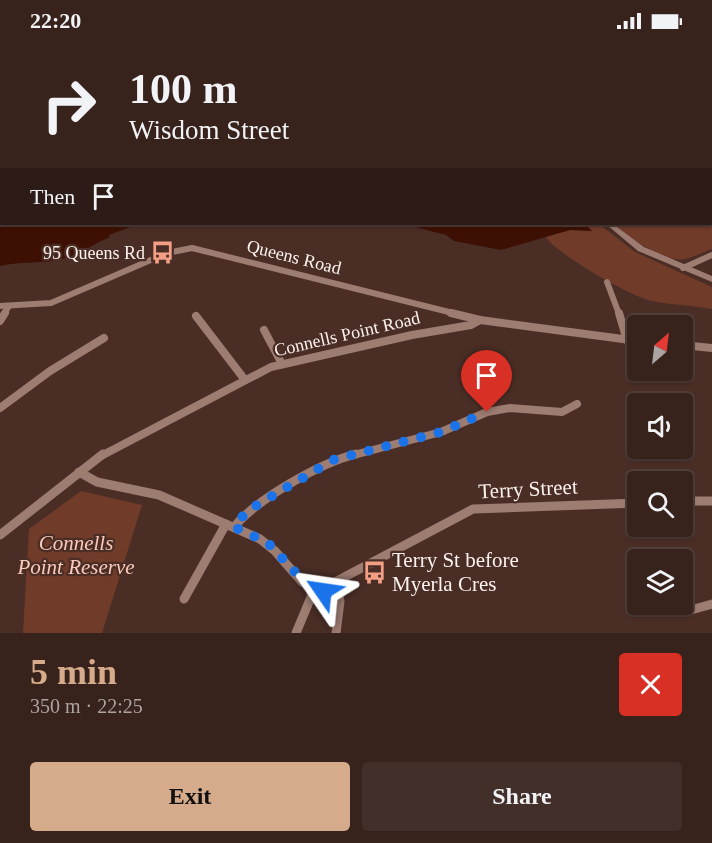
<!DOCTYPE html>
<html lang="en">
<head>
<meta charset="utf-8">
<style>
  :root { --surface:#38221c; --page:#432f29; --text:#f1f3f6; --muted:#aba4a3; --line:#523f3b; --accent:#d6ab8b }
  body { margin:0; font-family:"Times New Roman",serif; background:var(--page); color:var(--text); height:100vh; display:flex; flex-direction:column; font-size:22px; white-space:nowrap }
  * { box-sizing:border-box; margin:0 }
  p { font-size:20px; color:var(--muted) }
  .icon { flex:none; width:33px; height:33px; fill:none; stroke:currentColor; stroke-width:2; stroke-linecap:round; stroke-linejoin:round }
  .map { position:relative; height:591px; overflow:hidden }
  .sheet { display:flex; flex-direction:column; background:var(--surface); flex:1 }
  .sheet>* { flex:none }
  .top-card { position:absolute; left:0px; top:0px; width:712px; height:183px; box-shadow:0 2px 4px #0004,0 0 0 2px var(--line); background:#38221c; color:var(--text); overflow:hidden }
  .needle { width:39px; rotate:28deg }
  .buttons { position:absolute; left:627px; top:273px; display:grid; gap:12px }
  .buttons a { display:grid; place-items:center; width:66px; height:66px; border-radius:6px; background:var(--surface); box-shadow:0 2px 4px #0004,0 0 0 2px var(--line); font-size:30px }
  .pin { position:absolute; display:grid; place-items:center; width:51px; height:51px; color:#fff; margin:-62px -26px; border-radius:50% 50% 50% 0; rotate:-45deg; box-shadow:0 0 6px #0007 }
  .pin .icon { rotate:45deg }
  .me { position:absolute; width:66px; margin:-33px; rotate:302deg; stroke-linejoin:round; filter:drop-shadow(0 0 4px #0008) }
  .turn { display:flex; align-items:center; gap:21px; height:126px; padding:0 30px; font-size:27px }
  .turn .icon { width:78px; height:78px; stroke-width:2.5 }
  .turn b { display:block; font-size:42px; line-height:51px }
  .then { display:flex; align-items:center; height:57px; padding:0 30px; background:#0003; gap:12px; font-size:22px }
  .round { display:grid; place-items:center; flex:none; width:63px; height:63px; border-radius:6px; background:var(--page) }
  .overview { display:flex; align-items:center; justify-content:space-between; height:102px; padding:0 30px }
  h1 { font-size:36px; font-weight:700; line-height:45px; color:var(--accent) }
  .button { display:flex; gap:12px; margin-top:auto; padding:12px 30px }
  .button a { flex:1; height:69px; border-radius:6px; background:var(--accent); color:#111; font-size:24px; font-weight:700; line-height:69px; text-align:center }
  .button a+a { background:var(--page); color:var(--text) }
  .status { display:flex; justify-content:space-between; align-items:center; height:42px; padding:0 30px; background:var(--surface); direction:ltr }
  .status svg { height:16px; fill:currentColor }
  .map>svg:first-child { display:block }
  .green { fill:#713b2a }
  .water { fill:#3d1003 }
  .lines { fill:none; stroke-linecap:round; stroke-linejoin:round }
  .minor-far3 { stroke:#9d7c72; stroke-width:4 }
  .minor-far2 { stroke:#9d7c72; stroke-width:6 }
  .minor-far1 { stroke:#9d7c72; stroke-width:8 }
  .minor { stroke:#9d7c72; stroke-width:9 }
  .tertiary { fill:#9d7c72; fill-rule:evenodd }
  .route { stroke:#1a73e8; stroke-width:10; stroke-dasharray:0 18 }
  .labels { text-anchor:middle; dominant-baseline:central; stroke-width:4.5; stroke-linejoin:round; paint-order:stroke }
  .poi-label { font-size:18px; fill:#fdf2ee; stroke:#4a2e26; text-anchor:end }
  .street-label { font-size:18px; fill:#fdf2ee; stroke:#4a2e26 }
  .near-street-label { font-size:21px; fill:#fdf2ee; stroke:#4a2e26 }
  .near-park-label { font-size:21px; font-style:italic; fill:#fccaba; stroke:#4a2e26 }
  .near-poi-label { font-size:21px; fill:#fdf2ee; stroke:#4a2e26; text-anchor:start }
</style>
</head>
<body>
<div class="status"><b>22:20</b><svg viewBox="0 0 49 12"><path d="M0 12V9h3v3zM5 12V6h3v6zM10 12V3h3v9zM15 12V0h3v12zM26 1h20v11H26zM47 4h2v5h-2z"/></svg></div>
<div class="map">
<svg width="712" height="591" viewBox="0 0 712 591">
  <rect width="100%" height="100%" fill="#4a2e26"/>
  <!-- green -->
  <g class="green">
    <path d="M712 59V207C703 210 694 215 685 217 665 221 628 195 614 182H711Z"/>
    <path d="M585 182H599L635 210 712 245V267C692 263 671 263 652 259 631 255 555 211 545 194L570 188 591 189Z"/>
    <polygon points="81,449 142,463 102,591 23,591 29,487"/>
  </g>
  <!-- water -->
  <g class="water">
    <path d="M0 139 2 182H138L109 193 110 195C95 201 77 214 62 217 42 222 21 219 0 224Z"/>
    <polygon points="404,182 585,182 592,189 570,188 501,208 454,199 446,193"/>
  </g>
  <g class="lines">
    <!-- minor-far3 -->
    <g class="minor-far3">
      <polyline points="196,0 201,2"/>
      <polyline points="565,0 586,2"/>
      <polyline points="0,1 5,0"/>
      <polyline points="75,2 79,0"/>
      <polyline points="134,2 138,0"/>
      <polyline points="255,2 258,0"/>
      <polyline points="294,2 297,0"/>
    </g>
    <!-- minor-far2 -->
    <g class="minor-far2">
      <polyline points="683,226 712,213"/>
      <polyline points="607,240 619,272"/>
      <polyline points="0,264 51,261 167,211 192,206 457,272"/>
      <polyline points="4,272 9,264"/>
    </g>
    <!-- minor-far1 -->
    <g class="minor-far1">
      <polyline points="451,271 480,278 638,299"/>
      <polyline points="619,271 627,298"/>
      <polyline points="196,274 245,338"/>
      <polyline points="0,279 5,271"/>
      <polyline points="264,288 282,322"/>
      <polyline points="682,303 712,306"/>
      <polyline points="0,366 50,329 104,296"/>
      <polyline points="101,414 271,325 412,293 471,283 480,278"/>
      <polyline points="350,414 441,390 487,370 510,366 562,370 577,362"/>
    </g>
    <!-- minor -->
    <g class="minor">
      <polyline points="79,430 97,440 159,453 260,497 275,509 302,540 318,549 473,467 638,461"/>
      <polyline points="682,459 712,459"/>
      <path d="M234 485C257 457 320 421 356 412"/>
      <polyline points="0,493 103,412"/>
      <polyline points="336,542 340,559 336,591"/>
      <polyline points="184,557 226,482"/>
      <polyline points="640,564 691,568 712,562"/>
      <polyline points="296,591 314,548"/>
    </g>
    <!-- tertiary -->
    <g class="tertiary">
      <rect x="632" y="0" width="4" height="2"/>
      <polygon points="606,182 613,182 644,205 712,234 712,240 638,209"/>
    </g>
  </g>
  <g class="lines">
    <!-- route -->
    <polyline class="route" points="323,549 310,546 268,501 234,485 247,469 333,418 441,390 487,370"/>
  </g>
  <!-- icons -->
  <defs>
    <symbol id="bus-bare" viewBox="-9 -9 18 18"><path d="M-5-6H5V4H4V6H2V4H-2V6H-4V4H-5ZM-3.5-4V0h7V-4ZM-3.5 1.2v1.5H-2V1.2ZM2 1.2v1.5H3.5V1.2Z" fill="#f39f85" stroke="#4a2e26" stroke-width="2.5" paint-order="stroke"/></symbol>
  </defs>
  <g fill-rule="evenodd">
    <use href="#bus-bare" x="146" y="194" width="33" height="33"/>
    <use href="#bus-bare" x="358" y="514" width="33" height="33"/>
  </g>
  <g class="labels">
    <!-- poi labels -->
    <g class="poi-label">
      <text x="145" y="211">95 Queens Rd</text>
    </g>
    <!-- street labels -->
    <g class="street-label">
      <text transform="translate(294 215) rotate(14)">Queens Road</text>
      <text transform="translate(347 292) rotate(-13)">Connells Point Road</text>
    </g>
    <!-- near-street labels -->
    <g class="near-street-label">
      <text transform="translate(528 447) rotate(-3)">Terry Street</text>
    </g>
    <!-- near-park labels -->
    <g class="near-park-label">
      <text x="76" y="501">Connells<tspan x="76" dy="24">Point Reserve</tspan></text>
    </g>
    <!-- near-poi labels -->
    <g class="near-poi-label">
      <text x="392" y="518">Terry St before<tspan x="392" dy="24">Myerla Cres</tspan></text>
    </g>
  </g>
</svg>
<div class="buttons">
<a><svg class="needle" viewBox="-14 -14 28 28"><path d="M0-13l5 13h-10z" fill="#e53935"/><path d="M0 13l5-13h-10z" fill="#aba4a3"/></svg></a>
<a><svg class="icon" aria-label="sound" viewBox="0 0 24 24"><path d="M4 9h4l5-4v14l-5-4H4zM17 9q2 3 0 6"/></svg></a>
<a><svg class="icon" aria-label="search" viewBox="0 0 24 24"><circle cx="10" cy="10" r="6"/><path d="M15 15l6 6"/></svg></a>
<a><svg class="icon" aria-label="layers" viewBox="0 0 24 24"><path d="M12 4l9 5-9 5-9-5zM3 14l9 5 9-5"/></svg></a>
</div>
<div class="pin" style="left:487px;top:370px;background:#d93025"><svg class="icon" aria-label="arrive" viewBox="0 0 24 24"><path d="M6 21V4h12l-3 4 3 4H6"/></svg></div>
<svg class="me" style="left:323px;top:549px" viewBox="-20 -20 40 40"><path d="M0-17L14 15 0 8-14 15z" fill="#1a73e8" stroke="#fff" stroke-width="4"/></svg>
<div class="top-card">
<div class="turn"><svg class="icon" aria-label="right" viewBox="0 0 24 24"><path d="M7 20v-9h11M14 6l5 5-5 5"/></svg><div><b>100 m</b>Wisdom Street</div></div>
<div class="then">Then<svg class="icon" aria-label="arrive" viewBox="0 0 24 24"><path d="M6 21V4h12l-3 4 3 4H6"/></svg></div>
</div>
</div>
<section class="sheet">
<div class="overview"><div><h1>5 min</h1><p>350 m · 22:25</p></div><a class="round" style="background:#d93025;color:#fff"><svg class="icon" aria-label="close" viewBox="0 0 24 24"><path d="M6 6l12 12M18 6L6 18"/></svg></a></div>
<div class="button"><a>Exit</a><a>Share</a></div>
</section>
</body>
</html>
